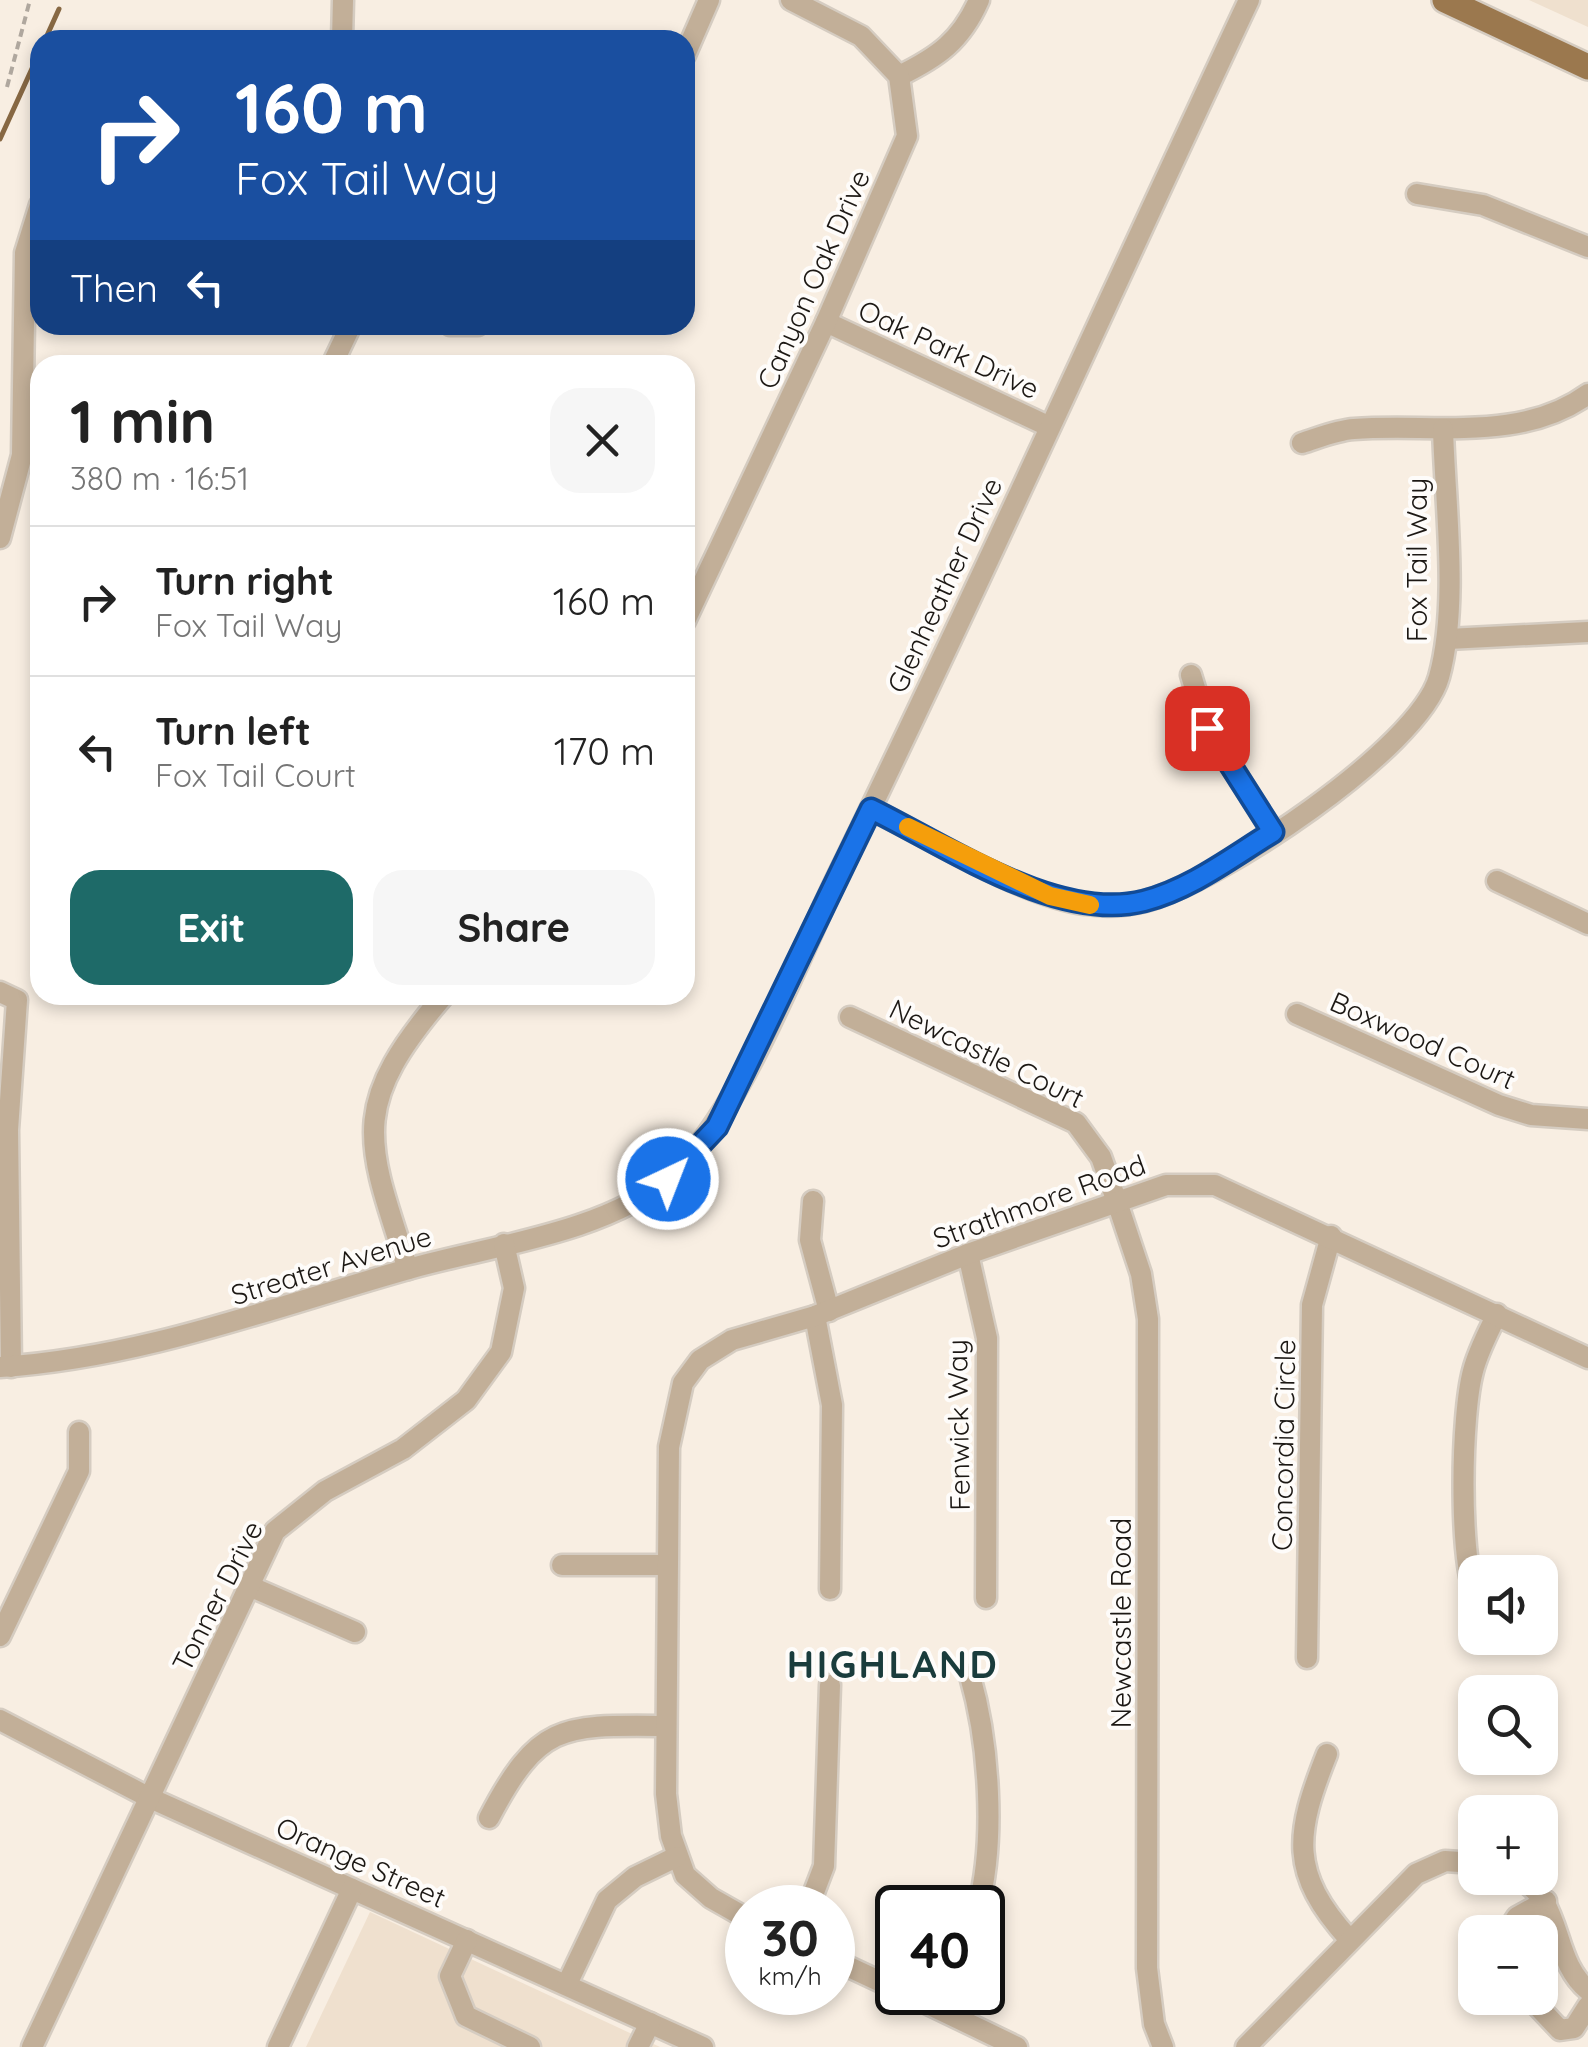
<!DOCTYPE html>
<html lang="en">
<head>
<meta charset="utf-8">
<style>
  :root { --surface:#fff; --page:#f6f6f6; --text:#222; --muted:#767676; --line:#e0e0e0; --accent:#1e6a68 }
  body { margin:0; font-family:Quicksand,sans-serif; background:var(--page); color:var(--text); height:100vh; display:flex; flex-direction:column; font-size:38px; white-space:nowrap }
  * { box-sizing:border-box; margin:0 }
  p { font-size:32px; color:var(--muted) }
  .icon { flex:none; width:55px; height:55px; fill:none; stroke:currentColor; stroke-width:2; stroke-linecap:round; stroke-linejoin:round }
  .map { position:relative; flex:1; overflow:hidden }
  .side { position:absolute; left:30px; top:355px; width:665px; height:650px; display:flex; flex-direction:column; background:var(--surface); border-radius:30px; box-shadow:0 5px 15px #0003 }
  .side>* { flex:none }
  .guide { position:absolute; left:30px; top:30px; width:665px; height:305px; border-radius:30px; box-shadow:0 5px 15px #0003; background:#1a4fa0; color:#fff; overflow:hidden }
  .tools { position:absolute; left:1458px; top:1555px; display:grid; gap:20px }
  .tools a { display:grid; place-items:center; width:100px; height:100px; border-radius:20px; background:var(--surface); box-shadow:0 5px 15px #0003; font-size:50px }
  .speed { position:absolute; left:725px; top:1885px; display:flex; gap:20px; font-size:50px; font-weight:700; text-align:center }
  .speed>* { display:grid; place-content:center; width:130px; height:130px; border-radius:50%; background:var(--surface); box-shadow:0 5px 15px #0003; line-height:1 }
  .speed small { font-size:25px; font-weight:400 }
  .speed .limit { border:5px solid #111; border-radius:15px; background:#fff; color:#111 }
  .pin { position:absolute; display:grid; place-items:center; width:85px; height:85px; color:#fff; margin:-42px; border-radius:20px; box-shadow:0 5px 15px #0006 }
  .me { position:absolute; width:110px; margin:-55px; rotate:43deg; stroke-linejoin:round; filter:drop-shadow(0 0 8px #0008) }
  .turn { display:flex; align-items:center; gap:35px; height:210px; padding:0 40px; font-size:45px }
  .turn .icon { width:130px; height:130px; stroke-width:2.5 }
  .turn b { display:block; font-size:70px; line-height:85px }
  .then { display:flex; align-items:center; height:95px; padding:0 40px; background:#0003; gap:20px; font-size:38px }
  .round { display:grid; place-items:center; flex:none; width:105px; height:105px; border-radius:30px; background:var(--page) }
  .headline { display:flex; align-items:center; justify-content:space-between; height:170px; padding:0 40px }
  h1 { font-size:60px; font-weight:700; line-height:75px }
  .primary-button { display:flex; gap:20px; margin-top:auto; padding:20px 40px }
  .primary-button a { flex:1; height:115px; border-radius:30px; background:var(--accent); color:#fff; font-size:40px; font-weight:700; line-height:115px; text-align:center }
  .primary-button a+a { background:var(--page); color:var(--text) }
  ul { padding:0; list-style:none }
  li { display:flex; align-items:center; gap:30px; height:150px; padding:0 40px; border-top:2px solid var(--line) }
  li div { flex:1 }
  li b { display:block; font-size:38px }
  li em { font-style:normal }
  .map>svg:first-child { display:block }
  .built { fill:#efe0ce }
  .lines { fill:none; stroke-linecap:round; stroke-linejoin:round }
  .stream { stroke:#876843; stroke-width:5 }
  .minor-casing { stroke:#d5ccc1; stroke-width:25 }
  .major-casing { stroke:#d5ccc1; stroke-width:30 }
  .path { stroke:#afa79e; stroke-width:4; stroke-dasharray:8 5; stroke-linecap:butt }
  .minor { stroke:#c2af98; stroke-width:20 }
  .major { stroke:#9b784e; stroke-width:25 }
  .route-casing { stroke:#114b97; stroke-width:25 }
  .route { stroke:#1a73e8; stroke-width:18 }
  .slow { stroke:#f59e0b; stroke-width:18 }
  .labels { text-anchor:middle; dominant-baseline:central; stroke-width:8; stroke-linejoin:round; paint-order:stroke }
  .street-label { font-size:28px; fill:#1c1814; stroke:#fefcfa }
  .district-label { font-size:38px; font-weight:bold; letter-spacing:2.5px; fill:#1a3c3c; stroke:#fefcfa }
</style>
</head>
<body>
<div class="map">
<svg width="1588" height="2047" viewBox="0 0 1588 2047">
  <rect width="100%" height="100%" fill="#f8eee2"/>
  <!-- built -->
  <g class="built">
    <polygon points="1529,0 1588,0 1588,27"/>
    <polygon points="370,1912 660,2047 306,2047"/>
  </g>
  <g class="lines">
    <!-- stream -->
    <g class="stream">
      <polyline points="45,40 59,9"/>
      <polyline points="0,139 40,51"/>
    </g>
    <defs>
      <g id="minor">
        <polyline points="342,40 343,0"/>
        <polyline points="685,55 709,0"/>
        <path d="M899 76C938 57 961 41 979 0"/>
        <polyline points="1417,194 1483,205 1588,247"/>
        <polyline points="826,322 1048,426"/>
        <polyline points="450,325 478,325"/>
        <polyline points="332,365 351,325"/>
        <path d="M1302 443C1318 438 1337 430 1354 429 1431 423 1521 443 1588 394"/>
        <polyline points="0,538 22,455 25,253 40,205"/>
        <polyline points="685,621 826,322 907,136 899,76 861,36 791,0"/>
        <polyline points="1448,639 1588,632"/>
        <polyline points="1191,675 1207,728 1273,832"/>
        <path d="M871 809C930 838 1022 896 1085 904 1105 907 1125 906 1145 901 1216 883 1419 749 1439 677 1459 604 1445 505 1443 429"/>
        <polyline points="1497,881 1588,924"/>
        <polyline points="0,992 17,1000 8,1130 11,1367"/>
        <polyline points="1297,1014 1499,1105 1531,1115 1588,1119"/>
        <polyline points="850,1017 1076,1123 1101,1157 1117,1202 1141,1274 1148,1319 1147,1968 1154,2024 1163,2047"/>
        <polyline points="813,1201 810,1240 829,1311"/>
        <polyline points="968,1254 987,1338 986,1598"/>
        <path d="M408 1269C365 1138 349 1106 444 995"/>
        <polyline points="815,1316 832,1405 830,1589"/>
        <path d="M0 1367C143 1358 276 1306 412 1268 491 1246 606 1232 669 1178 739 1117 794 967 836 880 978 589 1111 293 1249 0"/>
        <polyline points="562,1565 666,1565"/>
        <polyline points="249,1586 355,1632"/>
        <path d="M1475 1595C1459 1553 1461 1416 1473 1371 1478 1351 1488 1333 1497 1314"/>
        <polyline points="0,1636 79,1471 79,1432"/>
        <polyline points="1307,1658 1312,1305 1331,1236"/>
        <path d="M970 1676C989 1742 996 1839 978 1908"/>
        <polyline points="0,1720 150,1798 703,2047"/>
        <path d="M1327 1754C1295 1834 1289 1873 1349 1939"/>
        <path d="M489 1818C539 1722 563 1725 666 1726"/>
        <path d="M1518 1878C1564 1900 1551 1960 1588 1990"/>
        <polyline points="808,1908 824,1866 830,1685"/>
        <polyline points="748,1919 711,1898 685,1875 671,1836 666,1794 669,1447 683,1383 700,1360 732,1340 815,1316 968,1254 1166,1185 1215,1185 1588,1358"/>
        <polyline points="1507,1932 1517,1917 1546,1901"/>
        <polyline points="467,1940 450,1976 466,2016 530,2047"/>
        <polyline points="832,1959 898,1990"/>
        <polyline points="567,1984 607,1900 635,1877 676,1857"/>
        <polyline points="903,1992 1017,2047"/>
        <polyline points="1530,1998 1560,2030 1574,2028 1588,2006"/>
        <polyline points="32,2047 275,1531 325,1491 403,1449 466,1400 501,1352 514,1288 504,1244"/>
        <polyline points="278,2047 352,1889"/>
        <polyline points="638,2047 650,2023"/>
        <polyline points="1246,2047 1416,1874 1445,1861 1475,1863"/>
      </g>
      <polyline id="major" points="1445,0 1588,67"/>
    </defs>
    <!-- minor casing -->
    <use href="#minor" class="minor-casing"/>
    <!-- major casing -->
    <use href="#major" class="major-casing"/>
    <!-- path -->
    <polyline class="path" points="7,87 30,0"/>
    <!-- minor -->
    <use href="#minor" class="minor"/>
    <!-- major -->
    <use href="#major" class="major"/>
  </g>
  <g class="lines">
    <defs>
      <path id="route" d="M668 1179 717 1127 871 809C947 846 1058 923 1144 901 1191 889 1232 857 1273 832L1207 728"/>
    </defs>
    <!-- route casing -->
    <use href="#route" class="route-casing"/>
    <!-- route -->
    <use href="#route" class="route"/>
    <!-- slow -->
    <polyline class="slow" points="908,827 1050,896 1090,905"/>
  </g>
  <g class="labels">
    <!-- street labels -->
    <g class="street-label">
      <text transform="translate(813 279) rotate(-66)">Canyon Oak Drive</text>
      <text transform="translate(949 349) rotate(25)">Oak Park Drive</text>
      <text transform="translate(1416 560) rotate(-90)">Fox Tail Way</text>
      <text transform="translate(944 585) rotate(-65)">Glenheather Drive</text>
      <text transform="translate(1423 1040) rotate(24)">Boxwood Court</text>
      <text transform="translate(987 1053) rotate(26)">Newcastle Court</text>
      <text transform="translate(1039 1201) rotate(-20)">Strathmore Road</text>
      <text transform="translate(331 1265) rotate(-17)">Streater Avenue</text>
      <text transform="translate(958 1425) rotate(-91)">Fenwick Way</text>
      <text transform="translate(1283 1445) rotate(-89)">Concordia Circle</text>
      <text transform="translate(217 1596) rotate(-63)">Tonner Drive</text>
      <text transform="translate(1120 1623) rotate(-90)">Newcastle Road</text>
      <text transform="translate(361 1862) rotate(24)">Orange Street</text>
    </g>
    <!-- district labels -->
    <g class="district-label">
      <text x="893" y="1664">HIGHLAND</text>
    </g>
  </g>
</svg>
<div class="tools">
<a><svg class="icon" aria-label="sound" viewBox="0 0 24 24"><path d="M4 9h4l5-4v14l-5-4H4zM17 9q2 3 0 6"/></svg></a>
<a><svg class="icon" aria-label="search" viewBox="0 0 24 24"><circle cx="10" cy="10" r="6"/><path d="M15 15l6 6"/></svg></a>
<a>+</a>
<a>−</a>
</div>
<div class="speed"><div>30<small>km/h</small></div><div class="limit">40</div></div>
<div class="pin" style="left:1207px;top:728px;background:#d93025"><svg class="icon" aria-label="arrive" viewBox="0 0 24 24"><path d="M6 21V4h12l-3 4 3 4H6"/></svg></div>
<svg class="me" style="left:668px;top:1179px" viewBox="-20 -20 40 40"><circle r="17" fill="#1a73e8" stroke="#fff" stroke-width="3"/><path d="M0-11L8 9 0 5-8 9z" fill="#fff"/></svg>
<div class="guide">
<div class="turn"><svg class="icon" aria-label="right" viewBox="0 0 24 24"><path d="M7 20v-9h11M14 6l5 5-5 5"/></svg><div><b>160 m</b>Fox Tail Way</div></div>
<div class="then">Then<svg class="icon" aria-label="left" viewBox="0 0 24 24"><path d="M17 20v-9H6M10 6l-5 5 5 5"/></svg></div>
</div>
<section class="side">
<div class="headline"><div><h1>1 min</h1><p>380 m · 16:51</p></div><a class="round"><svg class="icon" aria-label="close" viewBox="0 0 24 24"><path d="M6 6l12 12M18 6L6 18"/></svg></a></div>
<ul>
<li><svg class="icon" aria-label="right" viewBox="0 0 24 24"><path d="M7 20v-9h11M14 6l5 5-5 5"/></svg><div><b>Turn right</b><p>Fox Tail Way</p></div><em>160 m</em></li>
<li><svg class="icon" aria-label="left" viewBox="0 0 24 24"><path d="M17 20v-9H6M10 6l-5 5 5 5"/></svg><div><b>Turn left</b><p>Fox Tail Court</p></div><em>170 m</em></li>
</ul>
<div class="primary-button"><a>Exit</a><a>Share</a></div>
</section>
</div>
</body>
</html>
